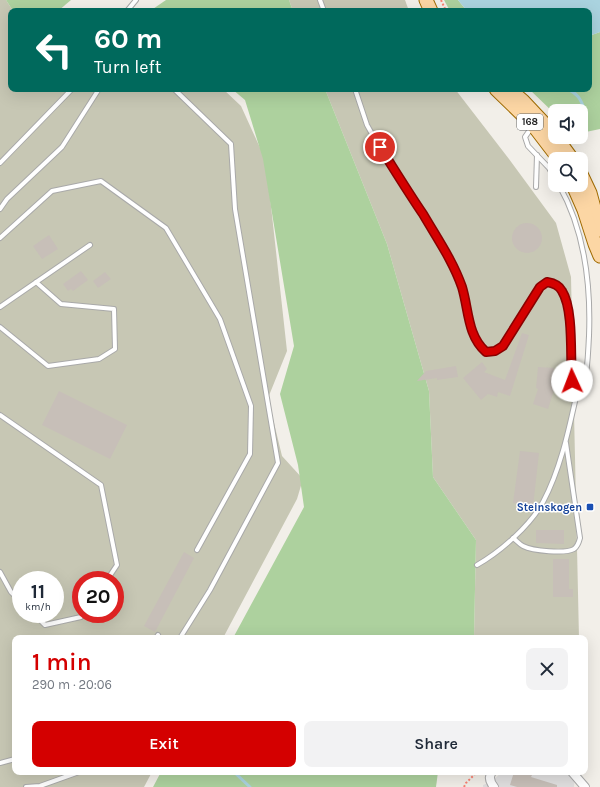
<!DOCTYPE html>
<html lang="en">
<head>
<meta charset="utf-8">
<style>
  :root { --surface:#fff; --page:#f2f2f3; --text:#1f2937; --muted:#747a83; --accent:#d40000 }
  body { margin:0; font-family:Karla,sans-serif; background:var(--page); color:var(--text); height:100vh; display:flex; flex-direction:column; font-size:15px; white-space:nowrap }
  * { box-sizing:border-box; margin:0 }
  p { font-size:13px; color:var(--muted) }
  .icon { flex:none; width:22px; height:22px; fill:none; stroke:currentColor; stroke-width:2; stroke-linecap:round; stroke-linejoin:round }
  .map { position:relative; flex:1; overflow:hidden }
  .panel { position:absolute; left:12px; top:635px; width:576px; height:140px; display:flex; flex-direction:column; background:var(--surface); border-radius:8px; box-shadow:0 4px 16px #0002 }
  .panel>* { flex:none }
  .banner { position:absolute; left:8px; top:8px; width:584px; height:84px; border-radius:8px; box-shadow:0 4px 16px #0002; background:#00695c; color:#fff; overflow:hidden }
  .fabs { position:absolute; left:548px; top:104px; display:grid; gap:8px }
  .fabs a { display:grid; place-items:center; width:40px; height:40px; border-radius:8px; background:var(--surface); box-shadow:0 4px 16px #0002; font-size:20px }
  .speed { position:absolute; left:12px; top:571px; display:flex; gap:8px; font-size:20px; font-weight:700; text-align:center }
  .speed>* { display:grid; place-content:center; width:52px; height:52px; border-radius:50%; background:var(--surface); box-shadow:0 4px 16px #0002; line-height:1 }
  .speed small { font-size:10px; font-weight:400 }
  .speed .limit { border:6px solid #d22; background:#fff; color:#111 }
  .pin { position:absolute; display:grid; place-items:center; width:34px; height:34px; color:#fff; margin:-17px; border:2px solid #fff; border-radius:50%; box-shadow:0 1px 4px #0007 }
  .me { position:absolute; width:44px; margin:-22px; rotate:358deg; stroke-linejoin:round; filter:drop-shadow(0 0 3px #0008) }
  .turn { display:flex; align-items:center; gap:14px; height:84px; padding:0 20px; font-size:18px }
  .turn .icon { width:52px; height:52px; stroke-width:2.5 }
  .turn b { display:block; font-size:28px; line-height:34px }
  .round { display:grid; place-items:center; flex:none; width:42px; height:42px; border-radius:8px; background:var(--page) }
  .summary { display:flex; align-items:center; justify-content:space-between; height:68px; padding:0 20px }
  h1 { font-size:24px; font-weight:600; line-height:30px; color:var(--accent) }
  .action { display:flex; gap:8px; margin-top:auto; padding:8px 20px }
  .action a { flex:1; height:46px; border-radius:8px; background:var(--accent); color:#fff; font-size:16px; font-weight:600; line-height:46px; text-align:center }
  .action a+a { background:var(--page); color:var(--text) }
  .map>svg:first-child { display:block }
  .residential { fill:#e0dfdf }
  .construction { fill:#c7c7b4; fill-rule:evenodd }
  .forest { fill:#add19e }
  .water { fill:#aad3df }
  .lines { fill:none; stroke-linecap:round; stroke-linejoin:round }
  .stream { stroke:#aad3df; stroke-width:3 }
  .building { fill:#c7bfb8 }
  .service-casing { stroke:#a9a9a9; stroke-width:6 }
  .minor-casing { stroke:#a9a9a9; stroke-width:10 }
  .primary-casing { stroke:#a06b00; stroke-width:15 }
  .path { stroke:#fa8072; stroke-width:2; stroke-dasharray:2 2; stroke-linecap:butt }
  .service { stroke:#fff; stroke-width:4 }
  .minor { stroke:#fff; stroke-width:8 }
  .primary { stroke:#fcd6a4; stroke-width:13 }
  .route-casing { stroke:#8a0000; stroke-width:10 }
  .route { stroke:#d40000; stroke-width:7 }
  .transit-dot { fill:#1a4fb4; stroke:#fff; stroke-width:1.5 }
  .labels { text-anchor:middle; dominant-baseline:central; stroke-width:3; stroke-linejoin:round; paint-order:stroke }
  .shield { fill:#fff; stroke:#646464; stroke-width:1 }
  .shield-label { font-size:10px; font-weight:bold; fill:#222 }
  .transit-label { font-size:11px; font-weight:bold; fill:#164399; stroke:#fff; text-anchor:end }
</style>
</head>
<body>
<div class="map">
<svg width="600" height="787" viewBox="0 0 600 787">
  <rect width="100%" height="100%" fill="#f2efe9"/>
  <!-- residential -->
  <polygon class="residential" points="502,772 575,772 574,787 483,787 483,785 491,782"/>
  <!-- construction -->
  <g class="construction">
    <path d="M0 0H6L13 11H11V89H223L241 106 266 161 287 351 268 398 282 456 303 479 297 499 223 638H15V772H152L144 787H0ZM21 580H55V614H21ZM81 580H115V614H81Z"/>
    <polygon points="289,0 405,0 409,11 293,11"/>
    <polygon points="325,89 455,89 509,159 556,223 571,277 579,638 474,638 476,540 433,477 429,391 387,244"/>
  </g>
  <!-- forest -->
  <g class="forest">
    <polygon points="6,0 71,0 58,11 13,11"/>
    <polygon points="166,0 289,0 293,11 150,11"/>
    <polygon points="444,0 458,0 467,11 450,11"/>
    <polygon points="600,32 600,129 581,133 581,111 555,111 555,114 529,89 589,89 589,36"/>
    <polygon points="232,89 325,89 387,244 429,391 433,477 476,540 474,638 233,638 304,507 298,465 280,394 294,346 263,159 245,100"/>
    <polygon points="161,772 438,772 436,787 153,787"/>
  </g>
  <!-- water -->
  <polygon class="water" points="458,0 600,0 600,32 589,36 589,11 467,11"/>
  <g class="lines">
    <!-- stream -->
    <g class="stream">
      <path d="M567 89C577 93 581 99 584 109L579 111"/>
      <polyline points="234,772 250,787"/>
    </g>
  </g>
  <!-- building -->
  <g class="building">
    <circle cx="527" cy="238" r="15"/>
    <polygon points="49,235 58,249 42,259 33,246"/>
    <polygon points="81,271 88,280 73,291 71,289 68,291 63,284"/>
    <polygon points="105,272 111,279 98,288 93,281"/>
    <polygon points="522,333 529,335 510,396 498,392 497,397 488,394 481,400 463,378 482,362 487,369 484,372 505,380"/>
    <polygon points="456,366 458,377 437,380 437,378 417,381 426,371"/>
    <polygon points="538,367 554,368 553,378 561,378 560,390 554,390 548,409 533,404 538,389 536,388"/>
    <polygon points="59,391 127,425 110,459 42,425"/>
    <polygon points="520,451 539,453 533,507 524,506 525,504 513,503"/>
    <polygon points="536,530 564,530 564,544 536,543"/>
    <polygon points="184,552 194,558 155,632 144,626"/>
    <polygon points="553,559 569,559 569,589 573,589 573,597 553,597"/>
    <polygon points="514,772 520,772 532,775 531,777 557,785 557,787 517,787 510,785"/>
  </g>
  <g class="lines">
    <defs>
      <g id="service">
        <polyline points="320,0 324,11"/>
        <polyline points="127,11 136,0"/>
        <polyline points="174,89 231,144 235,209 278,463 210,590 180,638"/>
        <path d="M355 89 367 125 372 134C389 161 406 188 423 215 438 238 454 261 462 287 469 310 467 335 486 352L495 351 503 346 540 287 547 282C553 283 558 285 562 291 573 310 571 366 572 390L576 397C578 393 582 389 584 384 588 369 588 352 589 336 591 284 585 231 559 185"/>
        <polyline points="532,127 525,137 528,146 549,168 555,179"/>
        <polyline points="0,163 72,89"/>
        <polyline points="536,187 537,155"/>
        <polyline points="0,209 7,199 62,147 99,89"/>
        <polyline points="0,238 52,191 101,181 166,228 220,319 251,406 250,454 197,550"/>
        <polyline points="0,307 90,245"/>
        <polyline points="0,327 48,366 99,359 115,349 114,309 61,304 36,282"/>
        <polyline points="0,415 101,485 117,565 107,580"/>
        <path d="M513 538C516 540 519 544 523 546 533 551 565 554 574 549 578 546 579 542 580 538L566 443"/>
        <path d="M477 565C500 552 530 526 543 502 560 470 568 433 576 397"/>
        <polyline points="0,572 11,592 21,602"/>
        <polyline points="34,614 45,625 81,617 83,614"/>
        <polyline points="156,638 158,635"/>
        <polyline points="0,763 15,759"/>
        <polyline points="26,787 40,786 79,772"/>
      </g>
      <g id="minor">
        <path d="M492 772C488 777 490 782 494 787"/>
        <polyline points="572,772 585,787"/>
      </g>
      <g id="primary">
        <polyline points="426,0 431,11"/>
        <polyline points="496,89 533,125 559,159"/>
        <polyline points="509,89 523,101 555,135"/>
        <polyline points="556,137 572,159"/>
        <polyline points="581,174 590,193 600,230"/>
        <polyline points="573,185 584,210 595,244 600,256"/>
      </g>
    </defs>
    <!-- service casing -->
    <use href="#service" class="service-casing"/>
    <!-- minor casing -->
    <use href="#minor" class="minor-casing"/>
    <!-- primary casing -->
    <use href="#primary" class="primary-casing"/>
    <!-- path -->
    <g class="path">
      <polyline points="441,0 446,11"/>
      <polyline points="464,787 466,783 477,772"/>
    </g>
    <!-- service -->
    <use href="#service" class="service"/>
    <!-- minor -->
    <use href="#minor" class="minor"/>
    <!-- primary -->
    <use href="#primary" class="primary"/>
  </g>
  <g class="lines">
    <defs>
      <path id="route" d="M380 147C394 169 408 192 423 214 437 238 453 261 462 287 469 310 467 335 486 352L495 351 503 346 540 287 547 282C553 283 559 285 562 291 574 310 570 358 572 381"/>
    </defs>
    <!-- route casing -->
    <use href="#route" class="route-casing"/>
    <!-- route -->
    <use href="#route" class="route"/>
  </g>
  <!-- markers -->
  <rect class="transit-dot" x="586" y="503" width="8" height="8" rx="2"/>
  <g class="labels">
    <!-- shield labels -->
    <rect class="shield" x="517" y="114" width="26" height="16" rx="3"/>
    <g class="shield-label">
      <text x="530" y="122">168</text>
    </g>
    <!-- transit labels -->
    <g class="transit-label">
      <text x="582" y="507">Steinskogen</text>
    </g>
  </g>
</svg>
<div class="fabs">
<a><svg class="icon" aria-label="sound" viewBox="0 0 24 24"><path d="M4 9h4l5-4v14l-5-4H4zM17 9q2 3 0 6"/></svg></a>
<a><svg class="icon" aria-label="search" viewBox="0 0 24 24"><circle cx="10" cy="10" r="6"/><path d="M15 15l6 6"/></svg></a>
</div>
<div class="speed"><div>11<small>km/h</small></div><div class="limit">20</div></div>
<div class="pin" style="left:380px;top:147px;background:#d93025"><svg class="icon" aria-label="arrive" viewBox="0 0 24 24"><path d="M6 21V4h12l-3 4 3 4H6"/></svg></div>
<svg class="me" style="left:572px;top:381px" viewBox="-20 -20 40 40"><circle r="19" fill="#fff"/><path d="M0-13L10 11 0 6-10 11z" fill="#d40000"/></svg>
<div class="banner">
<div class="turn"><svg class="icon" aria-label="left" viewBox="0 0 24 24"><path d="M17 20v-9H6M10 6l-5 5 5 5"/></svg><div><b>60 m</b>Turn left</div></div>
</div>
<section class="panel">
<div class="summary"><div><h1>1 min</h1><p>290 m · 20:06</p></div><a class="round"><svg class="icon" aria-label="close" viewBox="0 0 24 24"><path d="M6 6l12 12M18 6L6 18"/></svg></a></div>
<div class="action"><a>Exit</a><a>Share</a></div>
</section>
</div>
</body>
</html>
